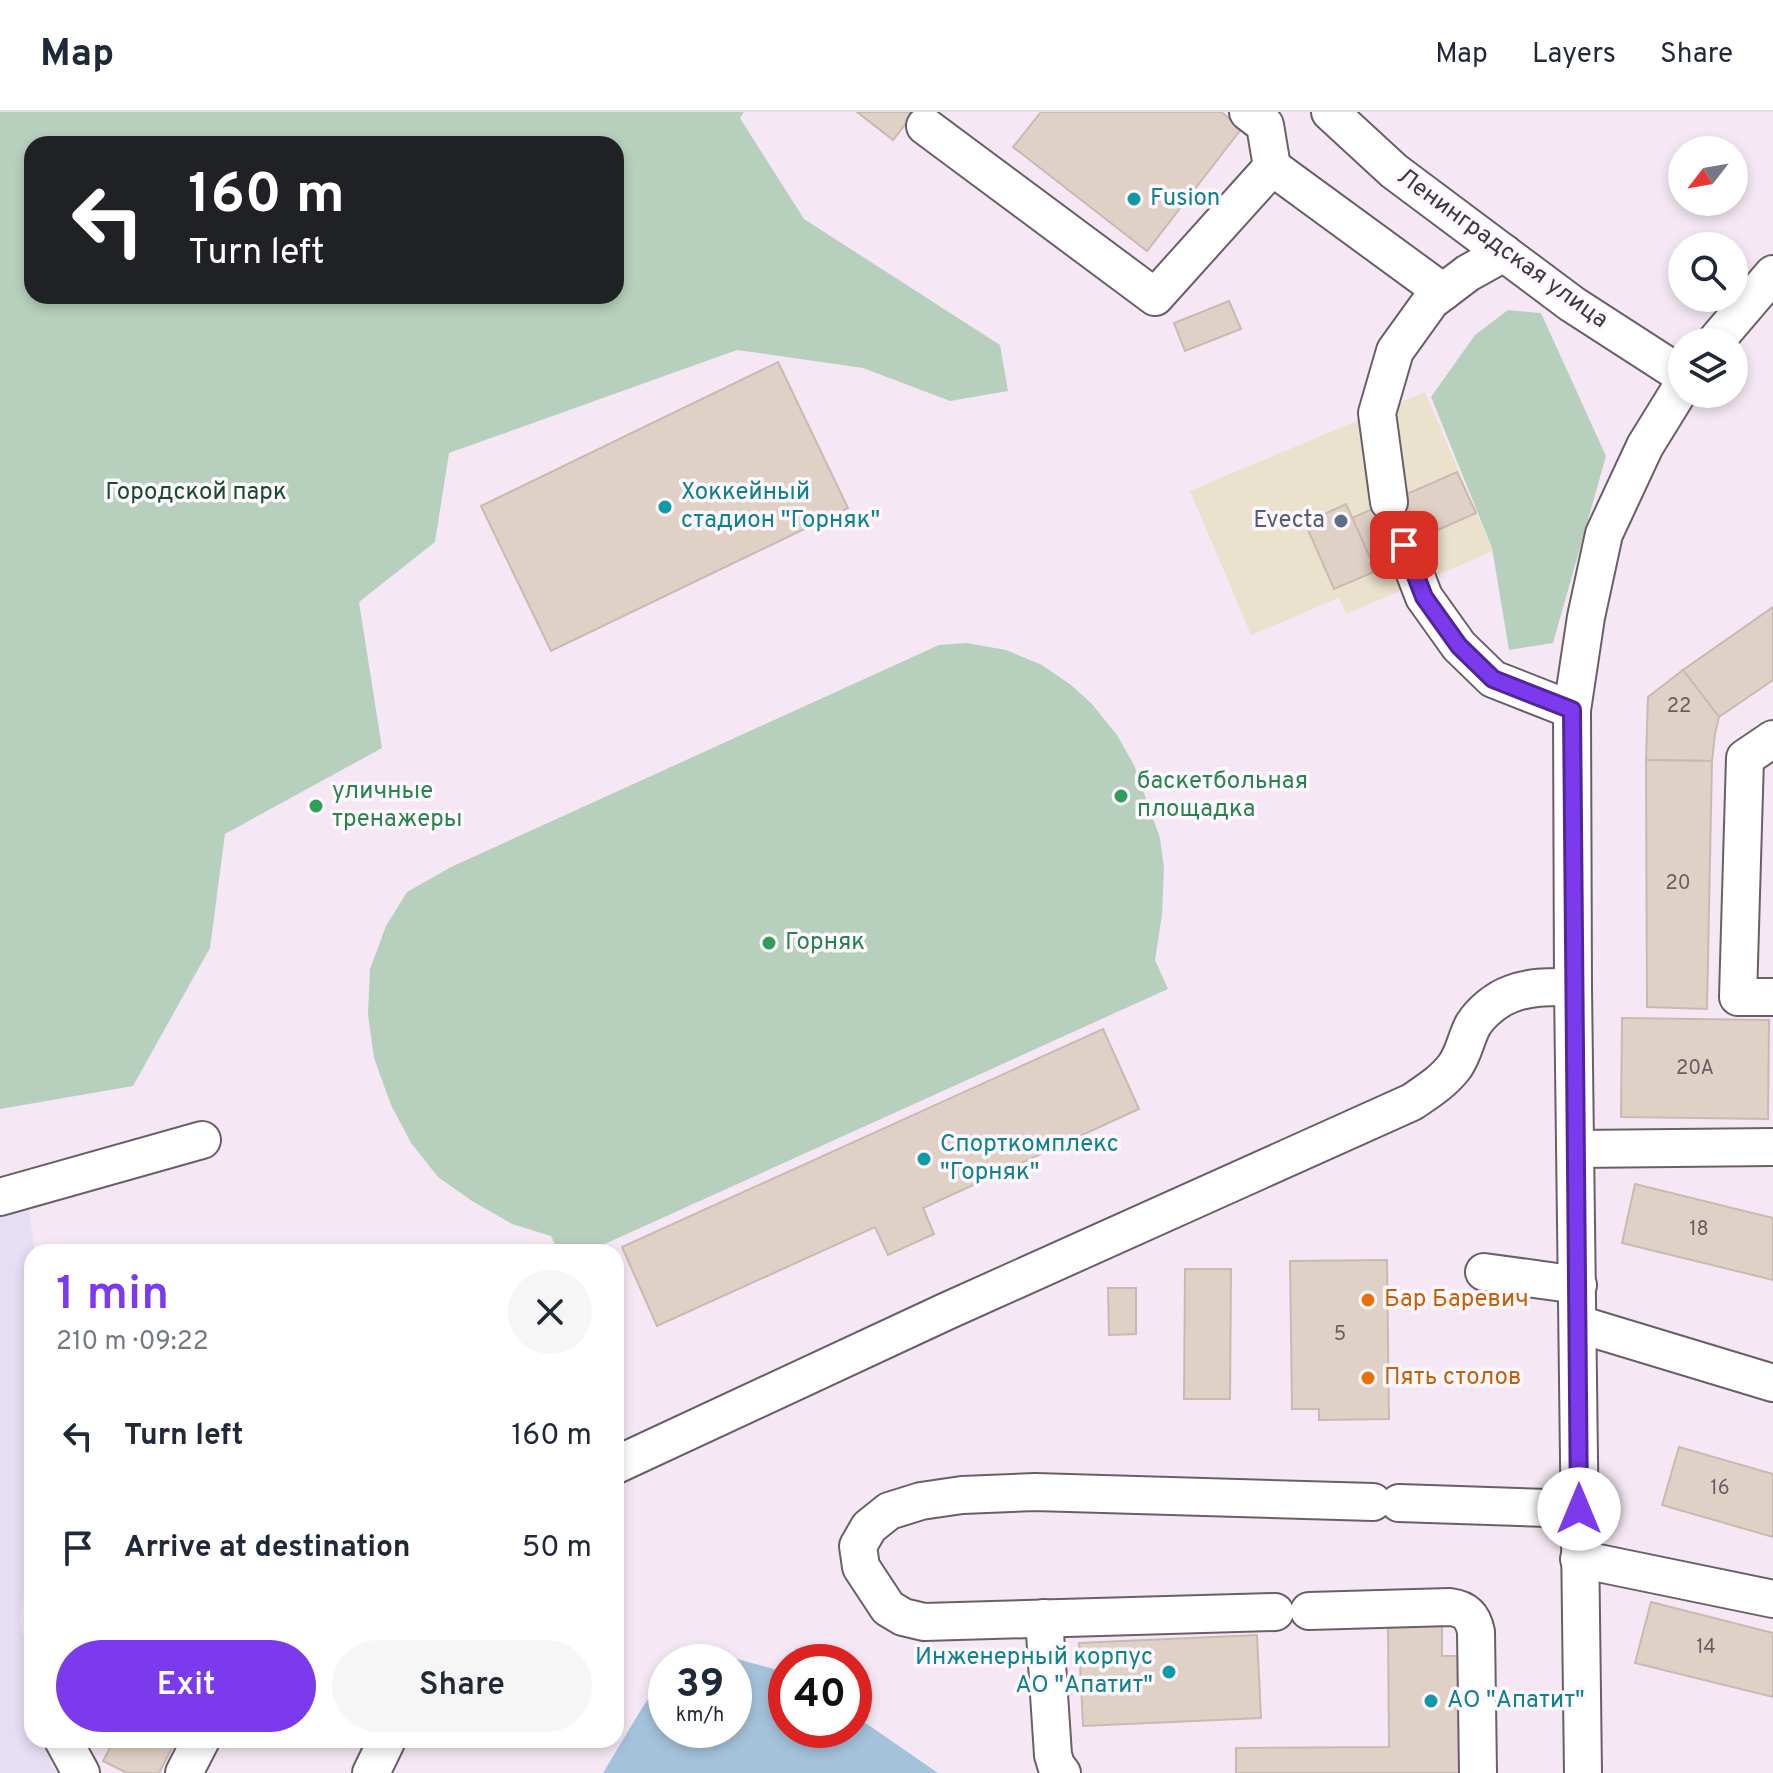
<!DOCTYPE html>
<html lang="en">
<head>
<meta charset="utf-8">
<style>
  :root { --surface:#fff; --page:#f6f6f7; --text:#1f2937; --muted:#747a83; --line:#e0e1e3; --accent:#7c3aed }
  body { margin:0; font-family:Overpass,sans-serif; background:var(--page); color:var(--text); height:100vh; display:flex; flex-direction:column; font-size:30px; white-space:nowrap }
  * { box-sizing:border-box; margin:0 }
  p { font-size:26px; color:var(--muted) }
  .icon { flex:none; width:44px; height:44px; fill:none; stroke:currentColor; stroke-width:2; stroke-linecap:round; stroke-linejoin:round }
  .map { position:relative; flex:1; overflow:hidden }
  .side { position:absolute; left:24px; top:1132px; width:600px; height:504px; display:flex; flex-direction:column; background:var(--surface); border-radius:24px; box-shadow:0 4px 12px #0003 }
  .side>* { flex:none }
  .hud { position:absolute; left:24px; top:24px; width:600px; height:168px; border-radius:24px; box-shadow:0 4px 12px #0003; background:#202124; color:#fff; overflow:hidden }
  .needle { width:52px; rotate:239deg }
  .fabs { position:absolute; left:1668px; top:24px; display:grid; gap:16px }
  .fabs a { display:grid; place-items:center; width:80px; height:80px; border-radius:50%; background:var(--surface); box-shadow:0 4px 12px #0003; font-size:40px }
  .speed { position:absolute; left:648px; top:1532px; display:flex; gap:16px; font-size:40px; font-weight:700; text-align:center }
  .speed>* { display:grid; place-content:center; width:104px; height:104px; border-radius:50%; background:var(--surface); box-shadow:0 4px 12px #0003; line-height:1 }
  .speed small { font-size:20px; font-weight:400 }
  .speed .limit { border:12px solid #d22; background:#fff; color:#111 }
  .pin { position:absolute; display:grid; place-items:center; width:68px; height:68px; color:#fff; margin:-34px; border-radius:16px; box-shadow:0 4px 12px #0006 }
  .me { position:absolute; width:88px; margin:-44px; rotate:0deg; stroke-linejoin:round; filter:drop-shadow(0 0 6px #0008) }
  .turn { display:flex; align-items:center; gap:28px; height:168px; padding:0 32px; font-size:36px }
  .turn .icon { width:104px; height:104px; stroke-width:2.5 }
  .turn b { display:block; font-size:56px; line-height:68px }
  .round { display:grid; place-items:center; flex:none; width:84px; height:84px; border-radius:42px; background:var(--page) }
  .head { display:flex; align-items:center; justify-content:space-between; height:136px; padding:0 32px }
  h1 { font-size:48px; font-weight:600; line-height:60px; color:var(--accent) }
  .action { display:flex; gap:16px; margin-top:auto; padding:16px 32px }
  .action a { flex:1; height:92px; border-radius:48px; background:var(--accent); color:#fff; font-size:32px; font-weight:600; line-height:92px; text-align:center }
  .action a+a { background:var(--page); color:var(--text) }
  ul { padding:0; list-style:none }
  li { display:flex; align-items:center; gap:24px; height:112px; padding:0 32px }
  li div { flex:1 }
  li b { display:block; font-size:30px }
  li em { font-style:normal }
  header { display:flex; align-items:center; gap:48px; box-sizing:border-box; height:112px; padding:0 40px; background:var(--surface); border-bottom:2px solid var(--line) }
  header strong { font-size:38px }
  nav { display:flex; gap:44px; margin-inline-start:auto; font-size:28px }
  .map>svg:first-child { display:block }
  .commercial { fill:#eae2cd }
  .education { fill:#e6def4 }
  .green { fill:#b7d0bd; fill-rule:evenodd }
  .water { fill:#a4c3db }
  .building { fill:#e0d1c7; stroke:#c9bab1; stroke-width:2 }
  .lines { fill:none; stroke-linecap:round; stroke-linejoin:round }
  .minor-tunnel { stroke:#d0c5d0; stroke-width:36; stroke-dasharray:36 18; stroke-linecap:butt }
  .minor-casing { stroke:#6a5f69; stroke-width:40 }
  .minor { stroke:#fff; stroke-width:36 }
  .route-casing { stroke:#51269a; stroke-width:20 }
  .route { stroke:#7c3aed; stroke-width:14 }
  .culture-dot { fill:#0f9aa8; stroke:#fff7fe; stroke-width:3 }
  .service-dot { fill:#5c6f8a; stroke:#fff7fe; stroke-width:3 }
  .leisure-dot { fill:#2e9e5b; stroke:#fff7fe; stroke-width:3 }
  .food-dot { fill:#e8710a; stroke:#fff7fe; stroke-width:3 }
  .labels { text-anchor:middle; dominant-baseline:central; stroke-width:7; stroke-linejoin:round; paint-order:stroke }
  .number-label { font-size:20px; fill:#665f60 }
  .culture-label { font-size:24px; fill:#0d838f; stroke:#fff7fe; text-anchor:start }
  .street-label { font-size:24px; fill:#3e393e; stroke:#fff7fe }
  .park-label { font-size:24px; fill:#174b2b; stroke:#fff7fe }
  .service-label { font-size:24px; fill:#4e5e75; stroke:#fff7fe; text-anchor:end }
  .leisure-label { font-size:24px; fill:#27864d; stroke:#fff7fe; text-anchor:start }
  .food-label { font-size:24px; fill:#c56008; stroke:#fff7fe; text-anchor:start }
</style>
</head>
<body>
<header>
<strong>Map</strong>
<nav><a>Map</a><a>Layers</a><a>Share</a></nav>
</header>
<div class="map">
<svg width="1773" height="1661" viewBox="0 0 1773 1661">
  <rect width="100%" height="100%" fill="#f5e8f4"/>
  <!-- commercial -->
  <polygon class="commercial" points="1425,280 1493,439 1346,502 1339,486 1251,523 1190,379"/>
  <!-- education -->
  <polygon class="education" points="27,1087 35,1140 32,1140 32,1415 20,1509 32,1565 32,1628 46,1628 52,1656 62,1661 0,1661 0,1094"/>
  <!-- green -->
  <g class="green">
    <path d="M0 0H744L740 6 804 107 1000 233 1008 279 950 289 863 256 737 238 449 341 435 430 359 490 382 636 225 722 210 836 133 974 0 997ZM32 32H616V184H32Z"/>
    <polygon points="1508,198 1541,201 1606,344 1553,531 1509,538 1492,436 1431,285 1475,223"/>
    <polygon points="967,531 1006,538 1042,553 1071,573 1092,592 1117,623 1134,653 1160,726 1164,756 1162,803 1155,848 1168,877 587,1140 559,1140 551,1124 512,1112 472,1089 438,1065 411,1031 391,993 374,946 368,902 370,857 386,814 407,780 451,755 939,533"/>
  </g>
  <!-- water -->
  <polygon class="water" points="703,1541 729,1545 786,1560 786,1618 854,1618 854,1603 938,1661 603,1661 642,1596 666,1562 666,1618 734,1618 734,1550 677,1550"/>
  <!-- building -->
  <g class="building">
    <polygon points="857,0 915,0 893,28"/>
    <polygon points="1041,0 1221,0 1242,16 1147,139 1013,35"/>
    <polygon points="1229,189 1241,217 1185,239 1174,211"/>
    <polygon points="778,250 848,396 551,539 481,394"/>
    <polygon points="1457,360 1476,401 1371,448 1352,406"/>
    <polygon points="1346,392 1376,459 1334,477 1305,411"/>
    <polygon points="1773,495 1773,568 1719,605 1683,558"/>
    <polygon points="1683,558 1719,605 1715,622 1712,649 1646,648 1648,585"/>
    <polygon points="1646,648 1712,649 1707,897 1647,895"/>
    <polygon points="1622,906 1769,908 1768,1007 1621,1005"/>
    <polygon points="1103,917 1139,997 923,1096 934,1122 888,1143 875,1115 657,1214 622,1135"/>
    <polygon points="1635,1072 1773,1106 1773,1168 1622,1131"/>
    <polygon points="1387,1148 1389,1307 1319,1308 1319,1297 1292,1297 1290,1149"/>
    <polygon points="1185,1157 1231,1157 1230,1287 1184,1287"/>
    <polygon points="1108,1176 1136,1176 1136,1222 1109,1223"/>
    <polygon points="1679,1335 1773,1362 1773,1425 1662,1393"/>
    <polygon points="1651,1490 1773,1521 1773,1585 1635,1551"/>
    <polygon points="1388,1514 1442,1514 1442,1544 1474,1544 1474,1661 1236,1661 1236,1636 1389,1635"/>
    <polygon points="1257,1523 1261,1606 1083,1614 1079,1531"/>
    <polygon points="114,1628 176,1628 159,1661 127,1661 103,1649"/>
  </g>
  <g class="lines">
    <!-- minor-tunnel -->
    <polyline class="minor-tunnel" points="1389,390 1404,433"/>
    <defs>
      <g id="minor">
        <polyline points="1248,0 1265,13 1272,55"/>
        <polyline points="1330,0 1394,59 1572,192 1682,263"/>
        <polyline points="925,14 1155,185 1272,55 1443,180"/>
        <polyline points="1715,230 1773,162"/>
        <polyline points="1389,390 1377,301 1395,239 1431,189 1468,161 1504,141"/>
        <polyline points="1404,433 1424,485 1459,534 1493,567 1572,598"/>
        <polyline points="1773,627 1745,646 1738,885 1773,885"/>
        <polyline points="1576,1037 1773,1035"/>
        <polyline points="0,1085 202,1028"/>
        <polyline points="1484,1160 1578,1173"/>
        <polyline points="1578,1212 1773,1271"/>
        <path d="M616 1353 947 1199 1412 990C1428 979 1444 969 1455 954 1464 941 1466 926 1473 913 1481 900 1497 887 1511 882 1531 874 1552 875 1573 875"/>
        <polyline points="1399,1391 1579,1397"/>
        <polyline points="1579,1447 1773,1487"/>
        <path d="M1309 1499 1450 1495C1466 1497 1473 1504 1476 1520L1478 1661"/>
        <polyline points="1275,1500 924,1510 903,1505 888,1496 861,1455 858,1434 869,1415 889,1399 921,1389 962,1383 1035,1380 1373,1390"/>
        <polyline points="1044,1506 1053,1643 1056,1653 1062,1661"/>
        <polyline points="63,1628 81,1661"/>
        <polyline points="184,1661 201,1628"/>
        <polyline points="371,1661 387,1628"/>
        <polyline points="1583,1661 1573,875 1572,598 1586,505 1604,422 1645,334 1682,274"/>
      </g>
    </defs>
    <!-- minor casing -->
    <use href="#minor" class="minor-casing"/>
    <!-- minor -->
    <use href="#minor" class="minor"/>
  </g>
  <g class="lines">
    <defs>
      <polyline id="route" points="1404,433 1424,485 1459,534 1493,567 1572,598 1579,1397"/>
    </defs>
    <!-- route casing -->
    <use href="#route" class="route-casing"/>
    <!-- route -->
    <use href="#route" class="route"/>
  </g>
  <!-- markers -->
  <g class="culture-dot">
    <circle cx="1134" cy="87" r="8"/>
    <circle cx="665" cy="395" r="8"/>
    <circle cx="924" cy="1047" r="8"/>
    <circle cx="1169" cy="1560" r="8"/>
    <circle cx="1431" cy="1589" r="8"/>
  </g>
  <circle class="service-dot" cx="1341" cy="409" r="8"/>
  <g class="leisure-dot">
    <circle cx="1121" cy="684" r="8"/>
    <circle cx="316" cy="694" r="8"/>
    <circle cx="769" cy="831" r="8"/>
  </g>
  <g class="food-dot">
    <circle cx="1368" cy="1188" r="8"/>
    <circle cx="1368" cy="1266" r="8"/>
  </g>
  <g class="labels">
    <!-- number labels -->
    <g class="number-label">
      <text x="1679" y="595">22</text>
      <text x="1678" y="772">20</text>
      <text x="1695" y="957">20А</text>
      <text x="1699" y="1118">18</text>
      <text x="1340" y="1223">5</text>
      <text x="1720" y="1377">16</text>
      <text x="1706" y="1536">14</text>
    </g>
    <!-- culture labels -->
    <g class="culture-label">
      <text x="1150" y="87">Fusion</text>
      <text x="681" y="381">Хоккейный<tspan x="681" dy="28">стадион "Горняк"</tspan></text>
      <text x="940" y="1033">Спорткомплекс<tspan x="940" dy="28">"Горняк"</tspan></text>
      <text x="1153" y="1546" text-anchor="end">Инженерный корпус<tspan x="1153" dy="28">АО "Апатит"</tspan></text>
      <text x="1447" y="1589">АО "Апатит"</text>
    </g>
    <!-- street labels -->
    <g class="street-label">
      <text transform="translate(1502 137) rotate(36)">Ленинградская улица</text>
    </g>
    <!-- park labels -->
    <g class="park-label">
      <text x="196" y="381">Городской парк</text>
    </g>
    <!-- service labels -->
    <g class="service-label">
      <text x="1325" y="409">Evecta</text>
    </g>
    <!-- leisure labels -->
    <g class="leisure-label">
      <text x="1137" y="670">баскетбольная<tspan x="1137" dy="28">площадка</tspan></text>
      <text x="332" y="680">уличные<tspan x="332" dy="28">тренажеры</tspan></text>
      <text x="785" y="831">Горняк</text>
    </g>
    <!-- food labels -->
    <g class="food-label">
      <text x="1384" y="1188">Бар Баревич</text>
      <text x="1384" y="1266">Пять столов</text>
    </g>
  </g>
</svg>
<div class="fabs">
<a><svg class="needle" viewBox="-14 -14 28 28"><path d="M0-13l5 13h-10z" fill="#e53935"/><path d="M0 13l5-13h-10z" fill="#747a83"/></svg></a>
<a><svg class="icon" aria-label="search" viewBox="0 0 24 24"><circle cx="10" cy="10" r="6"/><path d="M15 15l6 6"/></svg></a>
<a><svg class="icon" aria-label="layers" viewBox="0 0 24 24"><path d="M12 4l9 5-9 5-9-5zM3 14l9 5 9-5"/></svg></a>
</div>
<div class="speed"><div>39<small>km/h</small></div><div class="limit">40</div></div>
<div class="pin" style="left:1404px;top:433px;background:#d93025"><svg class="icon" aria-label="arrive" viewBox="0 0 24 24"><path d="M6 21V4h12l-3 4 3 4H6"/></svg></div>
<svg class="me" style="left:1579px;top:1397px" viewBox="-20 -20 40 40"><circle r="19" fill="#fff"/><path d="M0-13L10 11 0 6-10 11z" fill="#7c3aed"/></svg>
<div class="hud">
<div class="turn"><svg class="icon" aria-label="left" viewBox="0 0 24 24"><path d="M17 20v-9H6M10 6l-5 5 5 5"/></svg><div><b>160 m</b>Turn left</div></div>
</div>
<section class="side">
<div class="head"><div><h1>1 min</h1><p>210 m · 09:22</p></div><a class="round"><svg class="icon" aria-label="close" viewBox="0 0 24 24"><path d="M6 6l12 12M18 6L6 18"/></svg></a></div>
<ul>
<li><svg class="icon" aria-label="left" viewBox="0 0 24 24"><path d="M17 20v-9H6M10 6l-5 5 5 5"/></svg><div><b>Turn left</b></div><em>160 m</em></li>
<li><svg class="icon" aria-label="arrive" viewBox="0 0 24 24"><path d="M6 21V4h12l-3 4 3 4H6"/></svg><div><b>Arrive at destination</b></div><em>50 m</em></li>
</ul>
<div class="action"><a>Exit</a><a>Share</a></div>
</section>
</div>
</body>
</html>
